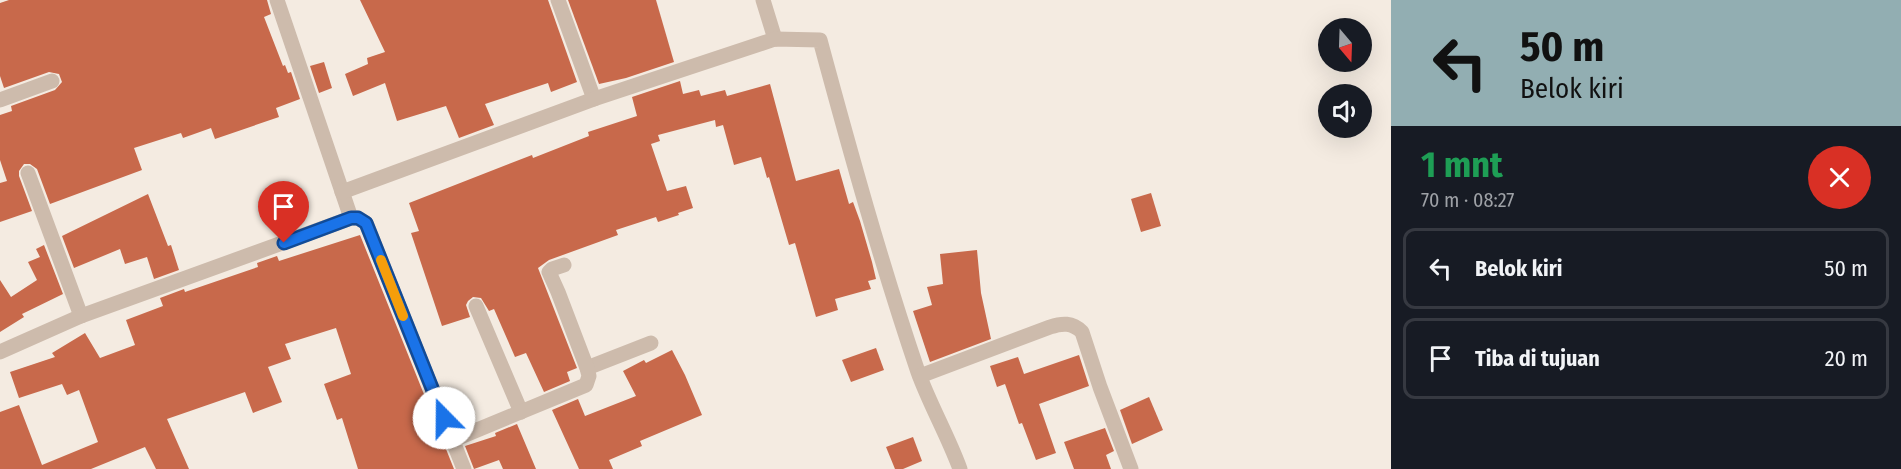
<!DOCTYPE html>
<html lang="id">
<head>
<meta charset="utf-8">
<style>
  :root { --surface:#171b24; --page:#20242c; --text:#f1f3f6; --muted:#9ea1a6; --line:#363941 }
  body { margin:0; font-family:"Fira Sans Condensed",sans-serif; background:var(--page); color:var(--text); height:100vh; display:flex; flex-direction:column; font-size:22px; white-space:nowrap }
  * { box-sizing:border-box; margin:0 }
  p { font-size:20px; color:var(--muted) }
  .icon { flex:none; width:33px; height:33px; fill:none; stroke:currentColor; stroke-width:2; stroke-linecap:round; stroke-linejoin:round }
  .map { position:relative; flex:1; overflow:hidden }
  .details { display:flex; flex-direction:column; background:var(--surface); width:510px }
  .details>* { flex:none }
  .guide { background:#92aeb2; color:#111; overflow:hidden }
  .needle { width:39px; rotate:161deg }
  .buttons { position:absolute; left:1318px; top:18px; display:grid; gap:12px }
  .buttons a { display:grid; place-items:center; width:54px; height:54px; border-radius:50%; background:var(--surface); box-shadow:0 6px 24px #0002; font-size:30px }
  .pin { position:absolute; display:grid; place-items:center; width:51px; height:51px; color:#fff; margin:-62px -26px; border-radius:50% 50% 50% 0; rotate:-45deg; box-shadow:0 0 6px #0007 }
  .pin .icon { rotate:45deg }
  .me { position:absolute; width:66px; margin:-33px; rotate:338deg; stroke-linejoin:round; filter:drop-shadow(0 0 4px #0008) }
  .turn { display:flex; align-items:center; gap:21px; height:126px; padding:0 30px; font-size:27px }
  .turn .icon { width:78px; height:78px; stroke-width:2.5 }
  .turn b { display:block; font-size:42px; line-height:51px }
  .round { display:grid; place-items:center; flex:none; width:63px; height:63px; border-radius:32px; background:var(--page) }
  .overview { display:flex; align-items:center; justify-content:space-between; height:102px; padding:0 30px }
  h1 { font-size:36px; font-weight:700; line-height:45px; color:#1e9e55 }
  ul { padding:0; list-style:none }
  li { display:flex; align-items:center; gap:18px; height:81px; margin:0 12px 9px; padding:0 18px; border:3px solid var(--line); border-radius:12px }
  li div { flex:1 }
  li b { display:block; font-size:22px }
  li em { font-style:normal }
  main { display:flex; flex:1; min-height:0 }
  .map>svg:first-child { display:block }
  .building { fill:#c8694b }
  .lines { fill:none; stroke-linecap:round; stroke-linejoin:round }
  .minor { stroke:#cdbbac; stroke-width:15 }
  .route-casing { stroke:#114b97; stroke-width:15 }
  .route { stroke:#1a73e8; stroke-width:10 }
  .slow { stroke:#f59e0b; stroke-width:10 }
</style>
</head>
<body>
<main>
<div class="map">
<svg width="1391" height="469" viewBox="0 0 1391 469">
  <rect width="100%" height="100%" fill="#f4ebe1"/>
  <!-- building -->
  <g class="building">
    <polygon points="9,0 267,0 271,14 264,17 283,66 285,65 288,73 291,72 300,99 276,108 279,117 215,139 211,128 183,138 181,133 134,148 142,170 50,204 37,169 30,164 24,164 19,171 19,176 32,211 0,222 0,183 7,181 0,160 0,115 12,111 11,106 55,90 62,82 59,74 49,72 4,88 0,76 0,3"/>
    <polygon points="360,0 548,0 577,82 551,92 548,83 485,104 494,125 459,138 446,106 397,121 385,83 353,96 345,74 368,64 367,58 385,52"/>
    <polygon points="568,0 656,0 674,62 626,78 599,84"/>
    <polygon points="324,62 332,88 319,93 310,66"/>
    <polygon points="680,81 683,94 699,90 701,96 725,90 727,96 770,84 796,181 839,169 849,204 853,202 860,221 872,262 876,279 868,281 871,289 835,299 838,310 816,317 795,243 789,245 769,177 767,178 761,157 734,165 723,125 716,127 715,120 658,135 660,141 651,144 667,191 686,186 693,208 678,213 679,215 658,222 656,217 616,230 618,235 549,260 538,268 577,368 567,372 570,381 544,392 526,353 515,357 494,309 489,311 481,298 473,297 468,301 466,305 470,317 442,326 411,233 419,231 409,203 532,155 533,158 589,136 588,132 637,116 632,97"/>
    <polygon points="1151,193 1161,226 1141,232 1131,199"/>
    <polygon points="148,194 168,246 171,245 179,270 154,279 147,257 125,264 120,249 74,268 62,236"/>
    <polygon points="360,235 454,469 358,469 342,418 337,420 324,384 351,374 336,328 285,344 291,359 268,367 282,402 253,413 245,392 167,419 189,469 156,469 145,447 91,469 0,469 0,412 19,405 42,465 98,442 79,390 67,395 62,384 19,398 10,372 55,357 52,353 85,333 100,358 135,345 126,320 163,306 160,298 184,289 185,292 258,267 257,263 277,256 279,261"/>
    <polygon points="44,245 63,294 22,314 24,317 0,332 0,280 11,297 37,280 28,262 40,257 36,249"/>
    <polygon points="977,250 981,293 991,339 930,362 913,311 932,305 927,287 943,284 940,254"/>
    <polygon points="876,348 884,370 851,382 842,360"/>
    <polygon points="672,350 685,375 702,415 640,441 642,446 609,460 613,469 579,469 552,410 578,399 585,416 636,396 623,371 644,360 646,363"/>
    <polygon points="1079,355 1089,386 1039,404 1056,453 1036,460 1022,423 1019,424 1005,384 997,387 990,366 1018,357 1024,374"/>
    <polygon points="1149,397 1163,430 1132,444 1120,410"/>
    <polygon points="517,424 536,469 503,469 499,460 474,469 465,446 496,436 495,433"/>
    <polygon points="1105,428 1114,451 1106,455 1111,469 1074,469 1064,442"/>
    <polygon points="913,437 922,461 903,469 895,469 886,447"/>
  </g>
  <g class="lines">
    <!-- minor -->
    <g class="minor">
      <polyline points="277,0 351,218"/>
      <polyline points="558,0 594,99"/>
      <polyline points="763,0 775,39"/>
      <polyline points="0,100 52,81"/>
      <polyline points="28,173 81,316"/>
      <path d="M342 192 594 99 775 39 820 40C850 151 881 263 918 372 930 405 948 436 960 469"/>
      <polyline points="476,306 521,412"/>
      <polyline points="0,352 81,316 351,218 358,218 366,223 464,469"/>
      <polyline points="587,368 651,343"/>
      <path d="M920 376 1050 327C1062 323 1072 322 1082 332L1100 387 1131 469"/>
      <polyline points="453,440 586,385 589,376 587,368 558,292 549,272 552,269 564,265"/>
    </g>
  </g>
  <g class="lines">
    <defs>
      <polyline id="route" points="284,243 351,218 358,218 366,223 444,418"/>
    </defs>
    <!-- route casing -->
    <use href="#route" class="route-casing"/>
    <!-- route -->
    <use href="#route" class="route"/>
    <!-- slow -->
    <polyline class="slow" points="381,260 403,316"/>
  </g>
</svg>
<div class="buttons">
<a><svg class="needle" viewBox="-14 -14 28 28"><path d="M0-13l5 13h-10z" fill="#e53935"/><path d="M0 13l5-13h-10z" fill="#9ea1a6"/></svg></a>
<a><svg class="icon" aria-label="sound" viewBox="0 0 24 24"><path d="M4 9h4l5-4v14l-5-4H4zM17 9q2 3 0 6"/></svg></a>
</div>
<div class="pin" style="left:284px;top:243px;background:#d93025"><svg class="icon" aria-label="arrive" viewBox="0 0 24 24"><path d="M6 21V4h12l-3 4 3 4H6"/></svg></div>
<svg class="me" style="left:444px;top:418px" viewBox="-20 -20 40 40"><circle r="19" fill="#fff"/><path d="M0-13L10 11 0 6-10 11z" fill="#1a73e8"/></svg>
</div>
<section class="details">
<div class="guide">
<div class="turn"><svg class="icon" aria-label="left" viewBox="0 0 24 24"><path d="M17 20v-9H6M10 6l-5 5 5 5"/></svg><div><b>50 m</b>Belok kiri</div></div>
</div>
<div class="overview"><div><h1>1 mnt</h1><p>70 m · 08:27</p></div><a class="round" style="background:#d93025;color:#fff"><svg class="icon" aria-label="close" viewBox="0 0 24 24"><path d="M6 6l12 12M18 6L6 18"/></svg></a></div>
<ul>
<li><svg class="icon" aria-label="left" viewBox="0 0 24 24"><path d="M17 20v-9H6M10 6l-5 5 5 5"/></svg><div><b>Belok kiri</b></div><em>50 m</em></li>
<li><svg class="icon" aria-label="arrive" viewBox="0 0 24 24"><path d="M6 21V4h12l-3 4 3 4H6"/></svg><div><b>Tiba di tujuan</b></div><em>20 m</em></li>
</ul>
</section>
</main>
</body>
</html>
